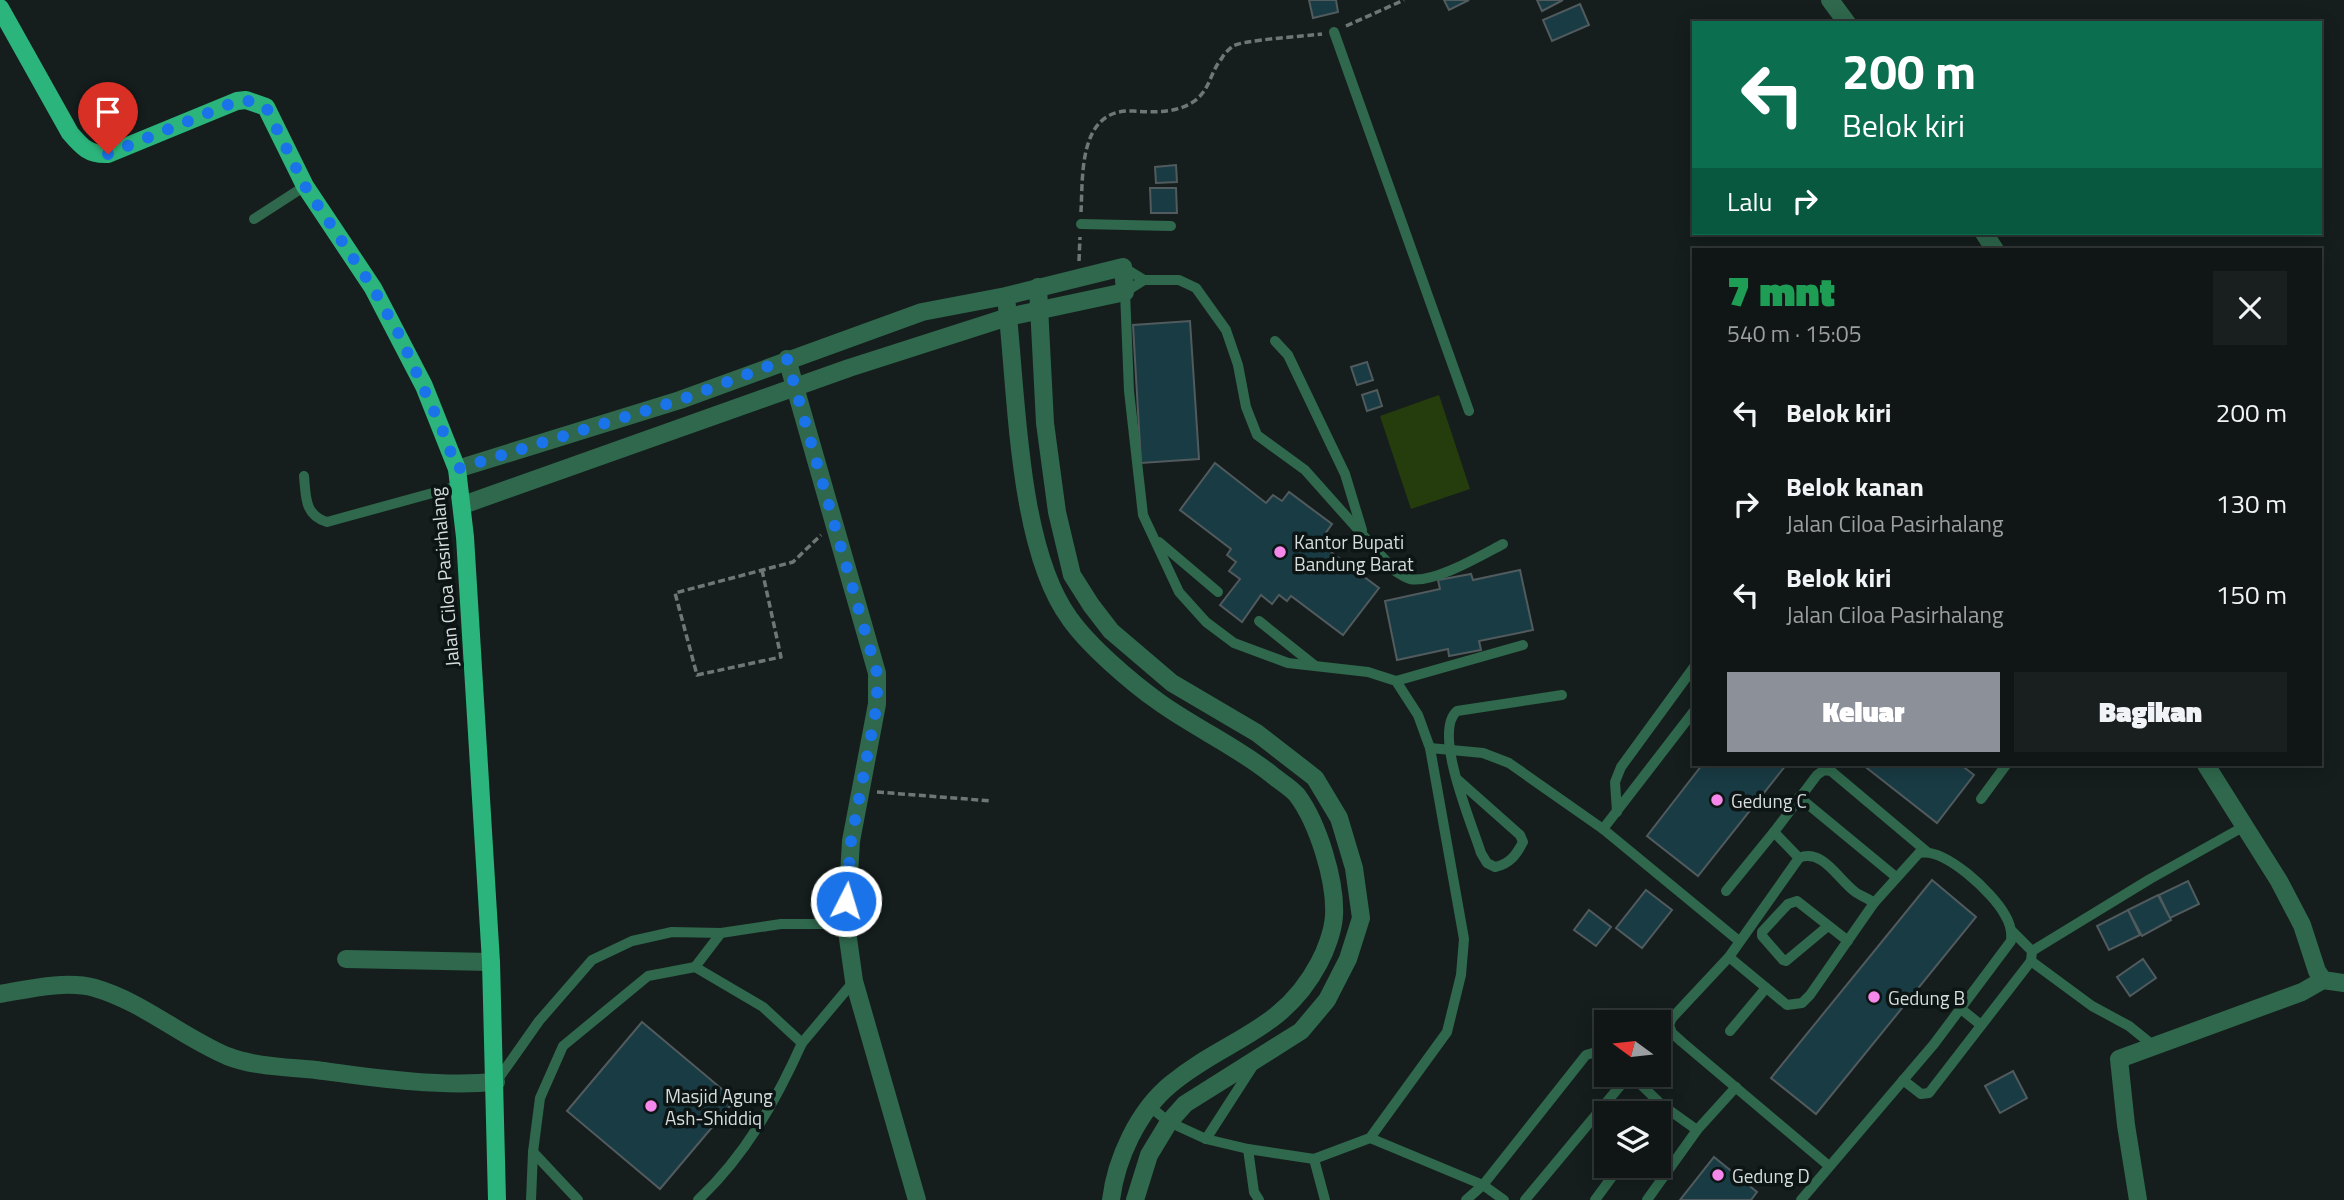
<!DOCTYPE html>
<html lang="id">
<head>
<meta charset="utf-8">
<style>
  :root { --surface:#101616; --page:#191f1f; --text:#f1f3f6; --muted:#9c9fa1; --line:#303535; --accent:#8c9099 }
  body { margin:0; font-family:"Titillium Web",sans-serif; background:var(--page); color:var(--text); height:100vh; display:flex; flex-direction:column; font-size:26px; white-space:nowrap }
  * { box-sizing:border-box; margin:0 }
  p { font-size:23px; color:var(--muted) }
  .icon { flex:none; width:38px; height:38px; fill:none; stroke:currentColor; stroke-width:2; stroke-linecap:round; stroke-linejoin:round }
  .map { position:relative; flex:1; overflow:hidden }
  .panel { position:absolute; left:1692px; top:248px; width:630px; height:518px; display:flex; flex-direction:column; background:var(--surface); border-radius:0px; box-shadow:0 4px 18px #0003,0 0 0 2px var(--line) }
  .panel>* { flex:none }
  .guide { position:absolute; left:1692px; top:21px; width:630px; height:214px; border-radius:0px; box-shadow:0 4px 18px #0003,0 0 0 2px var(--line); background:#0b6e4f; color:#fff; overflow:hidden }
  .needle { width:46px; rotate:285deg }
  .tools { position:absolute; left:1594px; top:1010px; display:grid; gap:14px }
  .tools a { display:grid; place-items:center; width:77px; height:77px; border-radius:0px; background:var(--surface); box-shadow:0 4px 18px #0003,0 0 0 2px var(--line); font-size:35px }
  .pin { position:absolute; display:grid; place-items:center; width:60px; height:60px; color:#fff; margin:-72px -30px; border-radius:50% 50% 50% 0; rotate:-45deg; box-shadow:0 0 7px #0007 }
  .pin .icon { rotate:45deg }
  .me { position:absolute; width:77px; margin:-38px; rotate:5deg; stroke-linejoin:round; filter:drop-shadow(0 0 5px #0008) }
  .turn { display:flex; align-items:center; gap:24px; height:147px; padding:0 35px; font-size:32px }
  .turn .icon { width:91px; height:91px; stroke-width:2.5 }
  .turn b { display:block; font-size:49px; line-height:60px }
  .then { display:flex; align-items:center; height:66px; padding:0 35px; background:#0003; gap:14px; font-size:26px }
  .round { display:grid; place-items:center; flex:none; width:74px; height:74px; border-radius:0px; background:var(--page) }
  .head { display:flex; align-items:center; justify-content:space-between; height:119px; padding:0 35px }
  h1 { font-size:42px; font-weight:800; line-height:52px; color:#1e9e55 }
  .cta { display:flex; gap:14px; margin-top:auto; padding:14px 35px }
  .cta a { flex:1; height:80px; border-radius:0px; background:var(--accent); color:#fff; font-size:28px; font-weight:800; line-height:80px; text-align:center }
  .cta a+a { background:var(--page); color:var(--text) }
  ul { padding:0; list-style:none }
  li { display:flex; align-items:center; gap:21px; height:91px; padding:0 35px }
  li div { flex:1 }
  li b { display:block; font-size:26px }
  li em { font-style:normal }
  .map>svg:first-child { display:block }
  .green { fill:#253d0d }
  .building { fill:#193b44; stroke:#515a5d; stroke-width:2 }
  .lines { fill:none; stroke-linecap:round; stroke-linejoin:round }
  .path { stroke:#6f7776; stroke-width:3.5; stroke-dasharray:7 3.5; stroke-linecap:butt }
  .service { stroke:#2f684c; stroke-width:10 }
  .minor { stroke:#2f684c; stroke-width:18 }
  .primary { stroke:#2bb57c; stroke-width:18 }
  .route { stroke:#1a73e8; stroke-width:12; stroke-dasharray:0 21.6 }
  .poi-dot { fill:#f788eb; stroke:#0c1414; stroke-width:2.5 }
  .labels { text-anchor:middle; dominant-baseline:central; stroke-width:7; stroke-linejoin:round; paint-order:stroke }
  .poi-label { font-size:19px; fill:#d7dddc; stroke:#0c1414; text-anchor:start }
  .street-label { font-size:19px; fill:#d7dddc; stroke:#0c1414 }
</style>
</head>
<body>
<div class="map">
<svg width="2344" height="1200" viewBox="0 0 2344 1200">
  <rect width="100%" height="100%" fill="#151e1d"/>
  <!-- green -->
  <polygon class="green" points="1439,395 1470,489 1411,509 1380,416"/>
  <!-- building -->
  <g class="building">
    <polygon points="1309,0 1336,0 1338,12 1313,18"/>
    <polygon points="1444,0 1469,0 1449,10"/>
    <polygon points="1537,0 1563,0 1542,11"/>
    <polygon points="1580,4 1589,25 1552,41 1543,20"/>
    <polygon points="1176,165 1177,182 1156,183 1155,167"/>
    <polygon points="1150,188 1176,188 1177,213 1151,213"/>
    <polygon points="1190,321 1199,459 1141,463 1133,325"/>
    <polygon points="1367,362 1373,380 1357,385 1351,367"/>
    <polygon points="1377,390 1382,406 1367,411 1362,395"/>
    <polygon points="1215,463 1266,503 1273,495 1282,501 1289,492 1332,524 1325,534 1333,541 1327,549 1379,588 1343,635 1291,596 1287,601 1279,595 1272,604 1261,595 1242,622 1220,605 1240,579 1229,571 1236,562 1227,555 1231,549 1180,510"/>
    <polygon points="1520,570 1533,630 1479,641 1481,650 1449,656 1448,649 1397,660 1385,601 1440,589 1438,580 1471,574 1473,580"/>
    <polygon points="1702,765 1786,765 1698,876 1647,836"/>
    <polygon points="1863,765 1961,765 1974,775 1937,823"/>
    <polygon points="1932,880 1976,917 1816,1114 1771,1078"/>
    <polygon points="2188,881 2199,904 2170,918 2159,895"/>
    <polygon points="1646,890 1672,910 1642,948 1616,928"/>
    <polygon points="2158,895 2171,920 2142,936 2128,910"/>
    <polygon points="1589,910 1611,927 1596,946 1574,930"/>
    <polygon points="2128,910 2140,935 2109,950 2097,926"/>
    <polygon points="2143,959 2156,978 2130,996 2117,977"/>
    <polygon points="642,1022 735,1100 660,1189 567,1111"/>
    <polygon points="2013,1071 2027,1098 2000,1113 1985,1086"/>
    <polygon points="1714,1157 1757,1192 1751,1200 1680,1200"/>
  </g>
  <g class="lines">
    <!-- path -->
    <g class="path">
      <polyline points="1346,26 1404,0"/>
      <path d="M1081 212C1083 176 1078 109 1132 111 1153 112 1174 114 1193 102 1210 91 1210 72 1222 58 1224 54 1229 49 1233 46 1243 40 1306 36 1322 34"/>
      <polyline points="1079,261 1080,237"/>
      <polyline points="762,570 781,657 697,675 675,593 793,562 821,535"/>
      <polyline points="877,792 992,801"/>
    </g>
    <!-- service -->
    <g class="service">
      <polyline points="1334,32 1469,411"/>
      <polyline points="254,219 305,186"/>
      <polyline points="1081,224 1171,226"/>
      <path d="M1123 267 1144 280H1179L1196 288 1226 330 1238 365 1246 407 1257 435 1305 470 1395 571C1400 574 1405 578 1410 579 1433 584 1482 555 1503 544"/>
      <polyline points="1144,280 1125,292 1129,391 1143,515 1179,592 1206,622 1234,643 1288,663 1368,672 1396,681 1418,715 1430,748 1464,939 1461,975 1447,1032 1370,1138 1314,1159 1248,1149 1206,1139 1169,1122 1149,1106"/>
      <polyline points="1275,341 1288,355 1345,474 1362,530"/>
      <path d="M304 476C306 496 304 515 327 522L458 486"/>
      <polyline points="1159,542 1218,592"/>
      <polyline points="1259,621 1314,665"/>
      <polyline points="1396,681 1523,645"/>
      <polyline points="1430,748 1483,753 1509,763 1603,829 1739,941"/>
      <path d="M1458 780 1520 835 1523 842C1516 855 1510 864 1495 867L1487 863 1481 853C1472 824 1432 732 1457 711L1562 695"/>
      <polyline points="1799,797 1896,877"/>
      <polyline points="1981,799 2006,765"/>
      <polyline points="1617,812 1615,782 1621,767 1694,667"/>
      <polyline points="1603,829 1694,711"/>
      <polyline points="1799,858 1774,832 1817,775 1824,770 1831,771 1926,851"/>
      <polyline points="1726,891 1774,832"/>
      <polyline points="1828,926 1786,961 1783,960 1762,936 1762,932 1788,904 1797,901 1848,941"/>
      <polyline points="2032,951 2150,879 2243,827"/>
      <polyline points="1729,957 1787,1005 1802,1003 1810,995 1874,903"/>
      <polyline points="2031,961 2092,1006 2129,1026 2155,1047"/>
      <polyline points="695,967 721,933"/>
      <polyline points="1961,1009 1981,1025"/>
      <polyline points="1730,1031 1766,988"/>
      <polyline points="802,1043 854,981"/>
      <polyline points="1630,1074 1662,1105 1697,1130 1736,1087"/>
      <polyline points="1903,1080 1921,1094 1929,1093 2031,961 2032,951 2012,931"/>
      <polyline points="496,1082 539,1021 592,960 632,941 672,932 721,933 781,924 846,924"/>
      <polyline points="1370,1138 1483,1185 1504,1200"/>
      <polyline points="1206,1139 1253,1066"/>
      <polyline points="1248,1149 1254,1192 1259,1200"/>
      <polyline points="533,1152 578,1200"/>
      <polyline points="1314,1159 1325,1200"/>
      <path d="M531 1200 533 1152 540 1098 563 1046 648 976 695 967 763 1007 802 1043C776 1101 745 1156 698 1200"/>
      <polyline points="1466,1200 1483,1185 1586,1055 1596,1052 1606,1058"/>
      <polyline points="1525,1200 1630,1074"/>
      <polyline points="1595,1200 1620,1166"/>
      <polyline points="1647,1200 1697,1130"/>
      <path d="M1801 1200 1934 1044 2011 941C2012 932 2010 923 2005 915 1993 893 1945 847 1919 853L1874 903C1868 898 1860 896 1854 891 1838 879 1822 848 1799 858L1729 957 1672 1018 1669 1025 1672 1033 1682 1042 1829 1166"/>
    </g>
    <!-- minor -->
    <g class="minor">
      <polyline points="1830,0 1847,23"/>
      <polyline points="1984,233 1995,250"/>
      <polyline points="1038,287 1045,423 1057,512 1072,575 1091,605 1111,631 1172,683 1257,733 1315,778 1339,818 1354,868 1361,918 1348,959 1327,1000 1301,1031 1185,1104 1169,1122 1149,1155 1135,1200"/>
      <polyline points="787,359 877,673 877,704 851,841 846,924 854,981 917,1200"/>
      <polyline points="457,469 680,400 922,312 1006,296 1123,267 1125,292 1008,317 1006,296"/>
      <path d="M463 505 849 368 1008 317C1017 403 1019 550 1070 619 1089 646 1132 683 1159 702 1195 728 1236 746 1271 774 1279 781 1290 787 1297 795 1318 823 1336 881 1334 916 1333 931 1326 950 1319 963 1283 1032 1225 1039 1171 1084 1138 1111 1116 1159 1111 1200"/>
      <polyline points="2206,765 2279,881 2302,925 2317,971 2323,980 2344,983"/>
      <polyline points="346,959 491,962"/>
      <path d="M0 994C29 989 66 980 95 988 143 1002 182 1037 227 1056 255 1067 287 1067 316 1070 376 1078 436 1087 496 1082"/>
      <polyline points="2138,1200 2126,1125 2119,1059 2302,992 2323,980"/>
    </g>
    <!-- primary -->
    <path class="primary" d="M0 8 70 133C82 147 89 155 108 154L237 101 246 100 266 107 305 186 373 288 424 386 457 469 465 537 491 962 497 1200"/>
  </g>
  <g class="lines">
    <!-- route -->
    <polyline class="route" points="108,154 237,101 246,100 266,107 305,186 373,288 400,336 442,429 457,469 680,400 787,359 877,673 877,704 851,841 846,901"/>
  </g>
  <!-- markers -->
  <g class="poi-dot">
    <circle cx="1280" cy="552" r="7"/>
    <circle cx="1717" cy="800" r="7"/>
    <circle cx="1874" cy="997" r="7"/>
    <circle cx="651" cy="1106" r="7"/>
    <circle cx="1718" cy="1175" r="7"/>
  </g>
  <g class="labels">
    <!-- poi labels -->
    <g class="poi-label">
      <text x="1294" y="541">Kantor Bupati<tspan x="1294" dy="22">Bandung Barat</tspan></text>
      <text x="1731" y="800">Gedung C</text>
      <text x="1888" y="997">Gedung B</text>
      <text x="665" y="1095">Masjid Agung<tspan x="665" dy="22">Ash-Shiddiq</tspan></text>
      <text x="1732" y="1175">Gedung D</text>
    </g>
    <!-- street labels -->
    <g class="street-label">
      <text transform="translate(444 577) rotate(-95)">Jalan Ciloa Pasirhalang</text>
    </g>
  </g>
</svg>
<div class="tools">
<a><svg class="needle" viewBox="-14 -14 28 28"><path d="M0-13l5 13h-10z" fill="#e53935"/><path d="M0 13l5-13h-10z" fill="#9c9fa1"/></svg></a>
<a><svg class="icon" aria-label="layers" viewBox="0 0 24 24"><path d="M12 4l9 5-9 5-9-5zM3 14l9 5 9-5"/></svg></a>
</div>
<div class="pin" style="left:108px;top:154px;background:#d93025"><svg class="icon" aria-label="arrive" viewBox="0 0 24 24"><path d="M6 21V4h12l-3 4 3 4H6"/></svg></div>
<svg class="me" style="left:846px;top:901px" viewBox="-20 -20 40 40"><circle r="17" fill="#1a73e8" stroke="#fff" stroke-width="3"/><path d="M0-11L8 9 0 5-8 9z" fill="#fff"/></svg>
<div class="guide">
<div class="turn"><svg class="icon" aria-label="left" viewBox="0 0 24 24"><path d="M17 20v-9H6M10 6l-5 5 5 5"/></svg><div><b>200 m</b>Belok kiri</div></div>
<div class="then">Lalu<svg class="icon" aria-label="right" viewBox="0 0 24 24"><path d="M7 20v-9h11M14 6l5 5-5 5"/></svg></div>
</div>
<section class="panel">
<div class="head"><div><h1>7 mnt</h1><p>540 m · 15:05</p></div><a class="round"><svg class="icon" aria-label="close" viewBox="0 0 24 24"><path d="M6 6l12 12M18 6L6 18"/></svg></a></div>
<ul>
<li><svg class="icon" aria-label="left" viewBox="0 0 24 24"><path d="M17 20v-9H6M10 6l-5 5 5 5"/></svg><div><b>Belok kiri</b></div><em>200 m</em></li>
<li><svg class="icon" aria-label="right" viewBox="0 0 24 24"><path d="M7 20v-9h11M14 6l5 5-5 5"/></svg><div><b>Belok kanan</b><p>Jalan Ciloa Pasirhalang</p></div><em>130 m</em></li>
<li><svg class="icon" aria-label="left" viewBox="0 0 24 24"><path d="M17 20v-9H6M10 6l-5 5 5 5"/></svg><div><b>Belok kiri</b><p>Jalan Ciloa Pasirhalang</p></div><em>150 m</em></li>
</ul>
<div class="cta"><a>Keluar</a><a>Bagikan</a></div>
</section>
</div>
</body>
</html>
